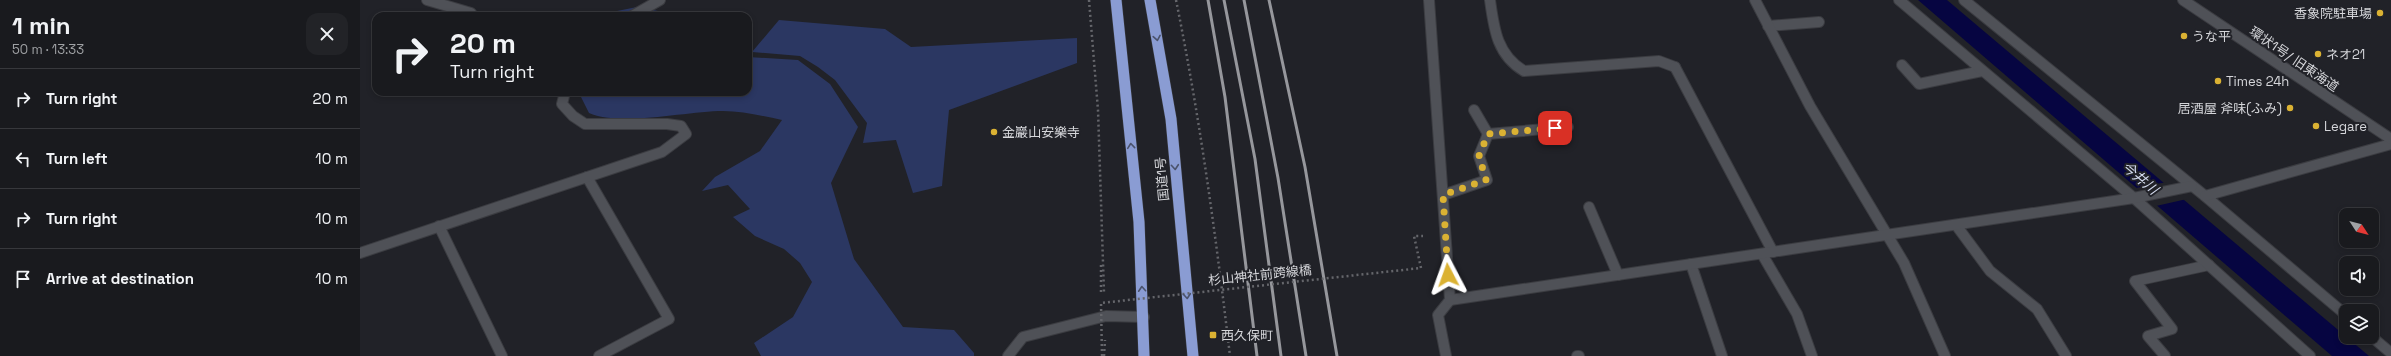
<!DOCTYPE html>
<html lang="en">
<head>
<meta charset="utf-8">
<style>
  :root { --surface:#191a1e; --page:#222327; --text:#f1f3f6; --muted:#9fa1a4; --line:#37383c }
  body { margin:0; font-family:"Space Grotesk","Noto Sans JP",sans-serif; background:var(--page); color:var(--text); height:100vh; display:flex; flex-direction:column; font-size:15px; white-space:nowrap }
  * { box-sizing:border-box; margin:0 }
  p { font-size:13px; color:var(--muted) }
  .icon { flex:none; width:22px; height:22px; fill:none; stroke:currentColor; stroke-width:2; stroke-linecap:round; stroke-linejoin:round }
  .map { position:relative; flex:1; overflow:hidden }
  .side { display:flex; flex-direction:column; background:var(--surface); width:360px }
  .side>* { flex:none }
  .top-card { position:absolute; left:12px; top:12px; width:380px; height:84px; border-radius:12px; box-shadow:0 2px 6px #0003,0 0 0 1px var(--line); background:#191a1e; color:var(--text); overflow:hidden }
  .needle { width:26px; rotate:126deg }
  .tools { position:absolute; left:1979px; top:208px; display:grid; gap:8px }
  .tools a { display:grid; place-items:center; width:40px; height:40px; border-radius:8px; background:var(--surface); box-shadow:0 2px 6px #0003,0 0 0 1px var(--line); font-size:20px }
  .pin { position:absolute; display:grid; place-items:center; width:34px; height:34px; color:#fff; margin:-17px; border-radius:8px; box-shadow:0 2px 6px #0006 }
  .me { position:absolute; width:44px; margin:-22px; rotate:356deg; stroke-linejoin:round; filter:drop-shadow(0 0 3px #0008) }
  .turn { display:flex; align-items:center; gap:14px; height:84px; padding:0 12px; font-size:18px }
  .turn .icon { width:52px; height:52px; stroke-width:2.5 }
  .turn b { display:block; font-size:28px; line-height:34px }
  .round { display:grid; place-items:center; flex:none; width:42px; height:42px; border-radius:12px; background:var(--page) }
  .headline { display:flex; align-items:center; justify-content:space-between; height:68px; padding:0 12px }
  h1 { font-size:24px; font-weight:700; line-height:30px }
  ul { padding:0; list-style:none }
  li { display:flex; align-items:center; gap:12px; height:60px; padding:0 12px; border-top:1px solid var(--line) }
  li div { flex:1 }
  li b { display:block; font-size:15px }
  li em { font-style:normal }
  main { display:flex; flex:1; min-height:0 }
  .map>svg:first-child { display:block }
  .green { fill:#2b3762 }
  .water { fill:#060541 }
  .pier { fill:#212228 }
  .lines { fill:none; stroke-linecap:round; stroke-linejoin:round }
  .service-casing { stroke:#3b3c41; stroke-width:12 }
  .minor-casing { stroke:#3b3c41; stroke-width:12 }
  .tertiary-casing { stroke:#3b3c41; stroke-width:12 }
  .trunk-casing { stroke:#3b3c41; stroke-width:12 }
  .path { stroke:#65666b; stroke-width:2.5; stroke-dasharray:2 3; stroke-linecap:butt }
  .service { stroke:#4f5157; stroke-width:10 }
  .minor { stroke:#4f5157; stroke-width:10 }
  .tertiary { stroke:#4f5157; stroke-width:10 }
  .trunk { stroke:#8a9cd3; stroke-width:11 }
  .rail { stroke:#96979c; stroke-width:3 }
  .path-bridge { stroke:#65666b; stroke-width:2.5; stroke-dasharray:2 3; stroke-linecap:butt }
  .oneway { stroke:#4b536c }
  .route { stroke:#dbb233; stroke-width:7; stroke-dasharray:0 12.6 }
  .poi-dot { fill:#dbb233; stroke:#212228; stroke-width:1.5 }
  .labels { text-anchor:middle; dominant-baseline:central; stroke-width:4; stroke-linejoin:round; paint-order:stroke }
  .poi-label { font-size:13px; fill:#d5d6da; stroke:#212228; text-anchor:start }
  .street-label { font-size:13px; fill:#d5d6da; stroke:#212228 }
  .water-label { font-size:14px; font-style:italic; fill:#d4dbee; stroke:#212228 }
</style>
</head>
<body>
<main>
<section class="side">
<div class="headline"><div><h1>1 min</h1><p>50 m · 13:33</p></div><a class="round"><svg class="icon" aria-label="close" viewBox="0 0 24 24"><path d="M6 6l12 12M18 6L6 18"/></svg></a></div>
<ul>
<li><svg class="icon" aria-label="right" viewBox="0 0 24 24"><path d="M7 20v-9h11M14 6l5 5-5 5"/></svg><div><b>Turn right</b></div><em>20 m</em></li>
<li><svg class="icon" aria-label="left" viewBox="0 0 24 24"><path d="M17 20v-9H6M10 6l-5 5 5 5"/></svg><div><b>Turn left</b></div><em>10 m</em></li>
<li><svg class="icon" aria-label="right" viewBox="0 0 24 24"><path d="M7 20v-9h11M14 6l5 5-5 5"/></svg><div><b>Turn right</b></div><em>10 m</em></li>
<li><svg class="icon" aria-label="arrive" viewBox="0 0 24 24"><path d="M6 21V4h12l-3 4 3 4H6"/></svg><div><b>Arrive at destination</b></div><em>10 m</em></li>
</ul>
</section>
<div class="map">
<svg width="2031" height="356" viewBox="0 0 2031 356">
  <rect width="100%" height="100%" fill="#212228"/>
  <!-- green -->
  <g class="green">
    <polygon points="277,7 324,16 232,16"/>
    <polygon points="419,20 525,29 551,47 717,38 717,63 589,110 582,186 553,193 536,140 503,143 507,123 475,80 458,67 440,56 392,52"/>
    <path d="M388 57 438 60 470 84 498 127 471 183 494 259 543 327 594 330 614 353V356H401L394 343 433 317 452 282 440 263 424 249 395 236 373 217 390 209 368 185 342 191 355 177 400 151 422 120C403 116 382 111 363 111 327 111 261 127 229 113L220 95 216 92H388Z"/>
  </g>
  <!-- water -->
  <polygon class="water" points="1558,0 1587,0 2009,356 1972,356"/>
  <!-- pier -->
  <polygon class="pier" points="1807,182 1827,199 1796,206 1776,188"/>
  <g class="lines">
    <defs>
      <g id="service">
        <path d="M1130 0C1134 29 1137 55 1164 71L1299 61 1315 67"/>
        <polyline points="1408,26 1459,22"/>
        <polyline points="1542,65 1559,84 1622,71"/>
        <polyline points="1114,110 1128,134"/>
        <polyline points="227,177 309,319 239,356"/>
        <polyline points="1083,195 1127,180 1119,156 1128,134 1208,127"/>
        <polyline points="1229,207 1258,275"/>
        <polyline points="1596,225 1630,271 1677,309 1706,356"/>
        <polyline points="79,226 142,356"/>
        <polyline points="1331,264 1362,356"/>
        <polyline points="648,356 663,337 746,316 784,317"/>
        <polyline points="1217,356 1219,356"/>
        <polyline points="1805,356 1788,336 1812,329 1775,281 1849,265"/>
      </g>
      <g id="minor">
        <polyline points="67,0 111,13 113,16"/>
        <polyline points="1069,0 1090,300 1078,315 1086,356"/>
        <polyline points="1395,0 1450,106 1544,263 1585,356"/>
        <polyline points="1539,0 1774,198 1950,356"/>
        <polyline points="1604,0 1845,196 1986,315"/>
        <polyline points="272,16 300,0"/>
        <polyline points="1315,67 1413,252"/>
        <polyline points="1845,196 2031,144"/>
        <polyline points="0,253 302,152 326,134 321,126 307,124 225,124 213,116 202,104 205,92"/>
        <polyline points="1402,254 1437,314 1452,356"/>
        <polyline points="1090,300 1774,198 1832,186"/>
        <polyline points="2012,337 2031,353"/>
      </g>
      <polyline id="tertiary" points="1823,0 2031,139"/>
      <g id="trunk">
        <polyline points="756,0 779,222 784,356"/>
        <polyline points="790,0 811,119 833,356"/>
      </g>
    </defs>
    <!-- service casing -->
    <use href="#service" class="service-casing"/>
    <!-- minor casing -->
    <use href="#minor" class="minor-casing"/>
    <!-- tertiary casing -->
    <use href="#tertiary" class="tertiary-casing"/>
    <!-- trunk casing -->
    <use href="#trunk" class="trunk-casing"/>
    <!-- path -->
    <g class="path">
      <polyline points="729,0 738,110 744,293"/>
      <path d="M816 0C840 118 856 237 870 356"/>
      <polyline points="741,265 741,294"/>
      <polyline points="1061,268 1054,236 1063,236"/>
      <polyline points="744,356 745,340"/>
    </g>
    <!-- service -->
    <use href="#service" class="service"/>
    <!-- minor -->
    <use href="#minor" class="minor"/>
    <!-- tertiary -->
    <use href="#tertiary" class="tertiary"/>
    <!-- trunk -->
    <use href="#trunk" class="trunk"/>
    <!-- rail -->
    <g class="rail">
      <polyline points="848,0 865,97 897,356"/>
      <polyline points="864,0 895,159 921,356"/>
      <polyline points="884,0 918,178 946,356"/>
      <polyline points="909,0 945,167 977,356"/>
    </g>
    <!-- path-bridge -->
    <polyline class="path-bridge" points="742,356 741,303 1061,268"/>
  </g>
  <!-- one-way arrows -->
  <defs><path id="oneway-chevron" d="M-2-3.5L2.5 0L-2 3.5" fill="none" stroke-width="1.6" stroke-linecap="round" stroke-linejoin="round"/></defs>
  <g class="oneway">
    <use href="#oneway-chevron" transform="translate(797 38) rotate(80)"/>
    <use href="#oneway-chevron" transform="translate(771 146) rotate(-96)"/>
    <use href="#oneway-chevron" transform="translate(815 167) rotate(85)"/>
    <use href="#oneway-chevron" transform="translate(782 289) rotate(-94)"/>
    <use href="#oneway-chevron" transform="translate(827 296) rotate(85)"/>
  </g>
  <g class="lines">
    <!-- route -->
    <polyline class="route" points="1088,275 1083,195 1126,180 1119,156 1128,134 1195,128"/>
  </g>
  <!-- markers -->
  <g class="poi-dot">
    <circle cx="2020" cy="13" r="4"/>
    <circle cx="1824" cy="36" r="4"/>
    <circle cx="1958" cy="54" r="4"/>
    <circle cx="1858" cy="81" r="4"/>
    <circle cx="1930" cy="108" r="4"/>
    <circle cx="1956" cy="126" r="4"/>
    <circle cx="634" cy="132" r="4"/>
    <rect x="849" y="331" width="8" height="8" rx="2"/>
  </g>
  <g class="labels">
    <!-- poi labels -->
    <g class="poi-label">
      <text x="2012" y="13" text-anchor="end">香象院駐車場</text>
      <text x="1832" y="36">うな平</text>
      <text x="1966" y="54">ネオ21</text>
      <text x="1866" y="81">Times 24h</text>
      <text x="1922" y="108" text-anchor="end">居酒屋 斧味(ふみ)</text>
      <text x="1964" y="126">Legare</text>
      <text x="642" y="132">金巖山安樂寺</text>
      <text x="861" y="335">西久保町</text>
    </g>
    <!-- street labels -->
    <g class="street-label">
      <text transform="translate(1934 59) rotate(34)">環状1号/ 旧東海道</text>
      <text transform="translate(802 179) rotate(-95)">国道1号</text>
      <text transform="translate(900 275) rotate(-6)">杉山神社前跨線橋</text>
    </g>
    <!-- water labels -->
    <g class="water-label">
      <text transform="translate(1780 178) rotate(40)">今井川</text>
    </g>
  </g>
</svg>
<div class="tools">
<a><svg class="needle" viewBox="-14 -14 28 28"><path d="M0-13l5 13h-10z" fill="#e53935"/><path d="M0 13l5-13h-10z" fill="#9fa1a4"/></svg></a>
<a><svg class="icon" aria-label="sound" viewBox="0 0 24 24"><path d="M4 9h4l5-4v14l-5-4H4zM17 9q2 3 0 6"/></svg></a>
<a><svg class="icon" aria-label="layers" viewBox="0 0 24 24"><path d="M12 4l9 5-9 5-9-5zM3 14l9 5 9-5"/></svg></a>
</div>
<div class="pin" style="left:1195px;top:128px;background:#d93025"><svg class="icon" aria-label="arrive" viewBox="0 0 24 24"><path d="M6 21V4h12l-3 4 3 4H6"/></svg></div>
<svg class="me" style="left:1088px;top:275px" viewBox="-20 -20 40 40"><path d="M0-17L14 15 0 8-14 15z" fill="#dbb233" stroke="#fff" stroke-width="4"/></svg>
<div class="top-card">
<div class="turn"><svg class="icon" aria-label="right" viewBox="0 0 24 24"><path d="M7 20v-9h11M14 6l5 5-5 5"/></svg><div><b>20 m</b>Turn right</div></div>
</div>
</div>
</main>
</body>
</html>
